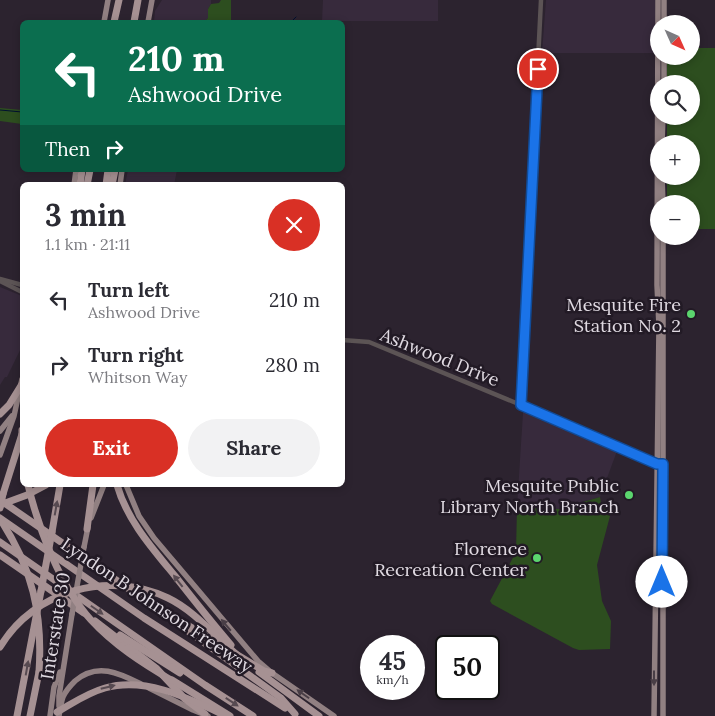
<!DOCTYPE html>
<html lang="en">
<head>
<meta charset="utf-8">
<style>
  :root { --surface:#fff; --page:#f2f2f3; --text:#2b2b33; --muted:#7c7c81; --accent:#d93025 }
  body { margin:0; font-family:Lora,serif; background:var(--page); color:var(--text); height:100vh; display:flex; flex-direction:column; font-size:19px; white-space:nowrap }
  * { box-sizing:border-box; margin:0 }
  p { font-size:16px; color:var(--muted) }
  .icon { flex:none; width:28px; height:28px; fill:none; stroke:currentColor; stroke-width:2; stroke-linecap:round; stroke-linejoin:round }
  .map { position:relative; flex:1; overflow:hidden }
  .drawer { position:absolute; left:20px; top:182px; width:325px; height:305px; display:flex; flex-direction:column; background:var(--surface); border-radius:8px; box-shadow:0 2px 8px #0003 }
  .drawer>* { flex:none }
  .guide { position:absolute; left:20px; top:20px; width:325px; height:152px; border-radius:8px; box-shadow:0 2px 8px #0003; background:#0b6e4f; color:#fff; overflow:hidden }
  .needle { width:32px; rotate:135deg }
  .fabs { position:absolute; left:650px; top:15px; display:grid; gap:10px }
  .fabs a { display:grid; place-items:center; width:50px; height:50px; border-radius:50%; background:var(--surface); box-shadow:0 2px 8px #0003; font-size:25px }
  .speed { position:absolute; left:360px; top:635px; display:flex; gap:10px; font-size:25px; font-weight:700; text-align:center }
  .speed>* { display:grid; place-content:center; width:65px; height:65px; border-radius:50%; background:var(--surface); box-shadow:0 2px 8px #0003; line-height:1 }
  .speed small { font-size:12px; font-weight:400 }
  .speed .limit { border:2px solid #111; border-radius:8px; background:#fff; color:#111 }
  .pin { position:absolute; display:grid; place-items:center; width:42px; height:42px; color:#fff; margin:-21px; border:2px solid #fff; border-radius:50%; box-shadow:0 1px 5px #0007 }
  .me { position:absolute; width:55px; margin:-28px; rotate:0deg; stroke-linejoin:round; filter:drop-shadow(0 0 4px #0008) }
  .turn { display:flex; align-items:center; gap:18px; height:105px; padding:0 25px; font-size:22px }
  .turn .icon { width:65px; height:65px; stroke-width:2.5 }
  .turn b { display:block; font-size:35px; line-height:42px }
  .then { display:flex; align-items:center; height:48px; padding:0 25px; background:#0003; gap:10px; font-size:19px }
  .round { display:grid; place-items:center; flex:none; width:52px; height:52px; border-radius:26px; background:var(--page) }
  .summary { display:flex; align-items:center; justify-content:space-between; height:85px; padding:0 25px }
  h1 { font-size:30px; font-weight:700; line-height:38px }
  .cta { display:flex; gap:10px; margin-top:auto; padding:10px 25px }
  .cta a { flex:1; height:58px; border-radius:30px; background:var(--accent); color:#fff; font-size:20px; font-weight:700; line-height:58px; text-align:center }
  .cta a+a { background:var(--page); color:var(--text) }
  ul { padding:0; list-style:none }
  li { display:flex; align-items:center; gap:15px; height:65px; padding:0 25px }
  li div { flex:1 }
  li b { display:block; font-size:19px }
  li em { font-style:normal }
  .map>svg:first-child { display:block }
  .built { fill:#372a3c }
  .green { fill:#2d4e1f }
  .lines { fill:none; stroke-linecap:round; stroke-linejoin:round }
  .stream { stroke:#001031; stroke-width:1 }
  .minor { stroke:#5c5455; stroke-width:4.5 }
  .major { stroke:#918082; stroke-width:5.5 }
  .highway { stroke:#a69193; stroke-width:7 }
  .major-bridge { stroke:#918082; stroke-width:5.5 }
  .highway-bridge { stroke:#a69193; stroke-width:7 }
  .oneway { fill:#574a51 }
  .oneway2 { fill:#493e46 }
  .route-casing { stroke:#114b97; stroke-width:12 }
  .route { stroke:#1a73e8; stroke-width:9 }
  .poi-dot { fill:#5bd56e; stroke:#221a25; stroke-width:2 }
  .labels { text-anchor:middle; dominant-baseline:central; stroke-width:5; stroke-linejoin:round; paint-order:stroke }
  .poi-label { font-size:18px; fill:#e0dae2; stroke:#221a25; text-anchor:end }
  .street-label { font-size:18px; fill:#e0dae2; stroke:#221a25 }
</style>
</head>
<body>
<div class="map">
<svg width="715" height="716" viewBox="0 0 715 716">
  <rect width="100%" height="100%" fill="#2c232f"/>
  <!-- built -->
  <g class="built">
    <polygon points="162,0 211,0 211,4 208,9 208,18 204,22 154,22 155,11"/>
    <polygon points="323,0 438,0 438,21 322,21"/>
    <polygon points="546,0 655,0 655,53 542,53"/>
    <polygon points="128,170 177,170 174,185 125,185"/>
    <polygon points="0,287 22,296 22,346 7,377 5,377 0,385"/>
    <polygon points="525,411 617,451 600,497 559,509 517,507 523,413"/>
  </g>
  <!-- green -->
  <g class="green">
    <polygon points="221,0 231,0 231,22 204,22 208,18 208,9 211,4 219,3"/>
    <polygon points="691,48 715,48 715,229 691,229 691,204 667,204 667,176 691,176 691,144 667,144 667,116 691,116 691,84 667,84 667,56 691,56"/>
    <polygon points="0,108 22,110 22,124 0,121"/>
    <polygon points="600,497 601,503 610,516 597,565 602,601 611,621 610,649 579,650 573,648 492,604 490,601 516,552 517,507 559,509"/>
  </g>
  <g class="lines">
    <!-- stream -->
    <g class="stream">
      <polyline points="291,22 296,17"/>
      <polyline points="0,110 22,112"/>
    </g>
    <!-- minor -->
    <g class="minor">
      <polyline points="0,279 22,285"/>
      <polyline points="0,281 22,292"/>
      <polyline points="342,340 369,342 521,405 657,464 663,464"/>
      <polyline points="521,405 541,0"/>
    </g>
    <!-- major -->
    <g class="major">
      <polyline points="104,22 108,0"/>
      <polyline points="148,22 152,0"/>
      <polyline points="664,24 664,0"/>
      <polyline points="664,84 664,56"/>
      <polyline points="662,144 663,116"/>
      <polyline points="662,176 663,204"/>
      <polyline points="74,185 76,170"/>
      <polyline points="120,185 122,170"/>
      <polyline points="0,431 12,416"/>
      <polyline points="0,455 14,416 22,379"/>
      <polyline points="126,485 139,516 154,538 258,661 272,673 334,716"/>
      <polyline points="91,518 104,485"/>
      <polyline points="84,547 88,527"/>
      <polyline points="149,688 193,710 208,716"/>
      <polyline points="59,706 59,696 72,614"/>
      <polyline points="50,716 54,687 60,672"/>
      <path d="M59 716C60 710 61 703 63 697 66 690 71 685 75 681 97 662 119 673 141 684"/>
      <polyline points="654,716 659,326 657,285 658,0"/>
      <polyline points="663,716 663,236"/>
    </g>
    <!-- highway -->
    <g class="highway">
      <polyline points="114,22 119,0"/>
      <polyline points="134,22 138,0"/>
      <polyline points="80,185 82,170"/>
      <polyline points="87,185 90,170"/>
      <polyline points="106,185 108,170"/>
      <polyline points="112,185 115,170"/>
      <polyline points="3,494 22,434"/>
      <polyline points="0,500 145,600 281,698 295,714"/>
      <polyline points="0,518 144,618 285,708"/>
      <polyline points="87,529 93,485"/>
      <polyline points="52,532 60,485"/>
      <polyline points="0,542 205,685 253,716"/>
      <polyline points="0,555 84,613"/>
      <polyline points="179,620 264,671 272,673"/>
      <polyline points="95,621 156,668 185,699 205,714"/>
      <polyline points="120,635 180,673"/>
      <polyline points="259,672 319,716"/>
      <polyline points="172,680 230,716"/>
      <polyline points="17,716 41,591"/>
      <polyline points="30,716 39,672"/>
    </g>
    <!-- major-bridge -->
    <polyline class="major-bridge" points="72,614 84,547"/>
    <!-- highway-bridge -->
    <g class="highway-bridge">
      <polyline points="0,414 9,405 22,384"/>
      <polyline points="22,430 22,441"/>
      <path d="M28 485C39 530 60 586 91 620 114 645 142 663 171 680"/>
      <path d="M117 485C127 520 152 548 175 576 193 599 212 623 231 645"/>
      <polyline points="0,505 27,495 46,485"/>
      <polyline points="0,508 3,494"/>
      <path d="M0 519C32 567 43 614 39 672"/>
      <polyline points="41,591 52,532"/>
      <path d="M0 647C34 590 109 570 168 598 197 612 218 640 242 659"/>
      <path d="M57 712C73 703 87 693 105 688 146 676 190 699 226 716"/>
    </g>
  </g>
  <!-- one-way arrows -->
  <defs><path id="oneway-solid" d="M-6-.8H1V-3.2L6.5 0L1 3.2V.8H-6Z" transform="scale(1.25)"/></defs>
  <g class="oneway">
    <use href="#oneway-solid" transform="translate(56 508) rotate(-80)"/>
    <use href="#oneway-solid" transform="translate(178 581) rotate(-128)"/>
    <use href="#oneway-solid" transform="translate(97 610) rotate(35)"/>
    <use href="#oneway-solid" transform="translate(27 668) rotate(-80)"/>
    <use href="#oneway-solid" transform="translate(108 687) rotate(-14)"/>
    <use href="#oneway-solid" transform="translate(232 702) rotate(33)"/>
  </g>
  <g class="oneway2">
    <use href="#oneway-solid" transform="translate(226 625) rotate(-130)"/>
    <use href="#oneway-solid" transform="translate(654 678) rotate(90)"/>
    <use href="#oneway-solid" transform="translate(303 694) rotate(-145)"/>
  </g>
  <g class="lines">
    <defs>
      <polyline id="route" points="538,69 521,405 657,464 663,464 662,582"/>
    </defs>
    <!-- route casing -->
    <use href="#route" class="route-casing"/>
    <!-- route -->
    <use href="#route" class="route"/>
  </g>
  <!-- markers -->
  <g class="poi-dot">
    <circle cx="691" cy="314" r="5"/>
    <circle cx="629" cy="495" r="5"/>
    <circle cx="537" cy="558" r="5"/>
  </g>
  <g class="labels">
    <!-- poi labels -->
    <g class="poi-label">
      <text x="681" y="304">Mesquite Fire<tspan x="681" dy="21">Station No. 2</tspan></text>
      <text x="619" y="485">Mesquite Public<tspan x="619" dy="21">Library North Branch</tspan></text>
      <text x="527" y="548">Florence<tspan x="527" dy="21">Recreation Center</tspan></text>
    </g>
    <!-- street labels -->
    <g class="street-label">
      <text transform="translate(440 357) rotate(22)">Ashwood Drive</text>
      <text transform="translate(157 605) rotate(34)">Lyndon B Johnson Freeway</text>
      <text transform="translate(55 626) rotate(-81)">Interstate 30</text>
    </g>
  </g>
</svg>
<div class="fabs">
<a><svg class="needle" viewBox="-14 -14 28 28"><path d="M0-13l5 13h-10z" fill="#e53935"/><path d="M0 13l5-13h-10z" fill="#7c7c81"/></svg></a>
<a><svg class="icon" aria-label="search" viewBox="0 0 24 24"><circle cx="10" cy="10" r="6"/><path d="M15 15l6 6"/></svg></a>
<a>+</a>
<a>−</a>
</div>
<div class="speed"><div>45<small>km/h</small></div><div class="limit">50</div></div>
<div class="pin" style="left:538px;top:69px;background:#d93025"><svg class="icon" aria-label="arrive" viewBox="0 0 24 24"><path d="M6 21V4h12l-3 4 3 4H6"/></svg></div>
<svg class="me" style="left:662px;top:582px" viewBox="-20 -20 40 40"><circle r="19" fill="#fff"/><path d="M0-13L10 11 0 6-10 11z" fill="#1a73e8"/></svg>
<div class="guide">
<div class="turn"><svg class="icon" aria-label="left" viewBox="0 0 24 24"><path d="M17 20v-9H6M10 6l-5 5 5 5"/></svg><div><b>210 m</b>Ashwood Drive</div></div>
<div class="then">Then<svg class="icon" aria-label="right" viewBox="0 0 24 24"><path d="M7 20v-9h11M14 6l5 5-5 5"/></svg></div>
</div>
<section class="drawer">
<div class="summary"><div><h1>3 min</h1><p>1.1 km · 21:11</p></div><a class="round" style="background:#d93025;color:#fff"><svg class="icon" aria-label="close" viewBox="0 0 24 24"><path d="M6 6l12 12M18 6L6 18"/></svg></a></div>
<ul>
<li><svg class="icon" aria-label="left" viewBox="0 0 24 24"><path d="M17 20v-9H6M10 6l-5 5 5 5"/></svg><div><b>Turn left</b><p>Ashwood Drive</p></div><em>210 m</em></li>
<li><svg class="icon" aria-label="right" viewBox="0 0 24 24"><path d="M7 20v-9h11M14 6l5 5-5 5"/></svg><div><b>Turn right</b><p>Whitson Way</p></div><em>280 m</em></li>
</ul>
<div class="cta"><a>Exit</a><a>Share</a></div>
</section>
</div>
</body>
</html>
